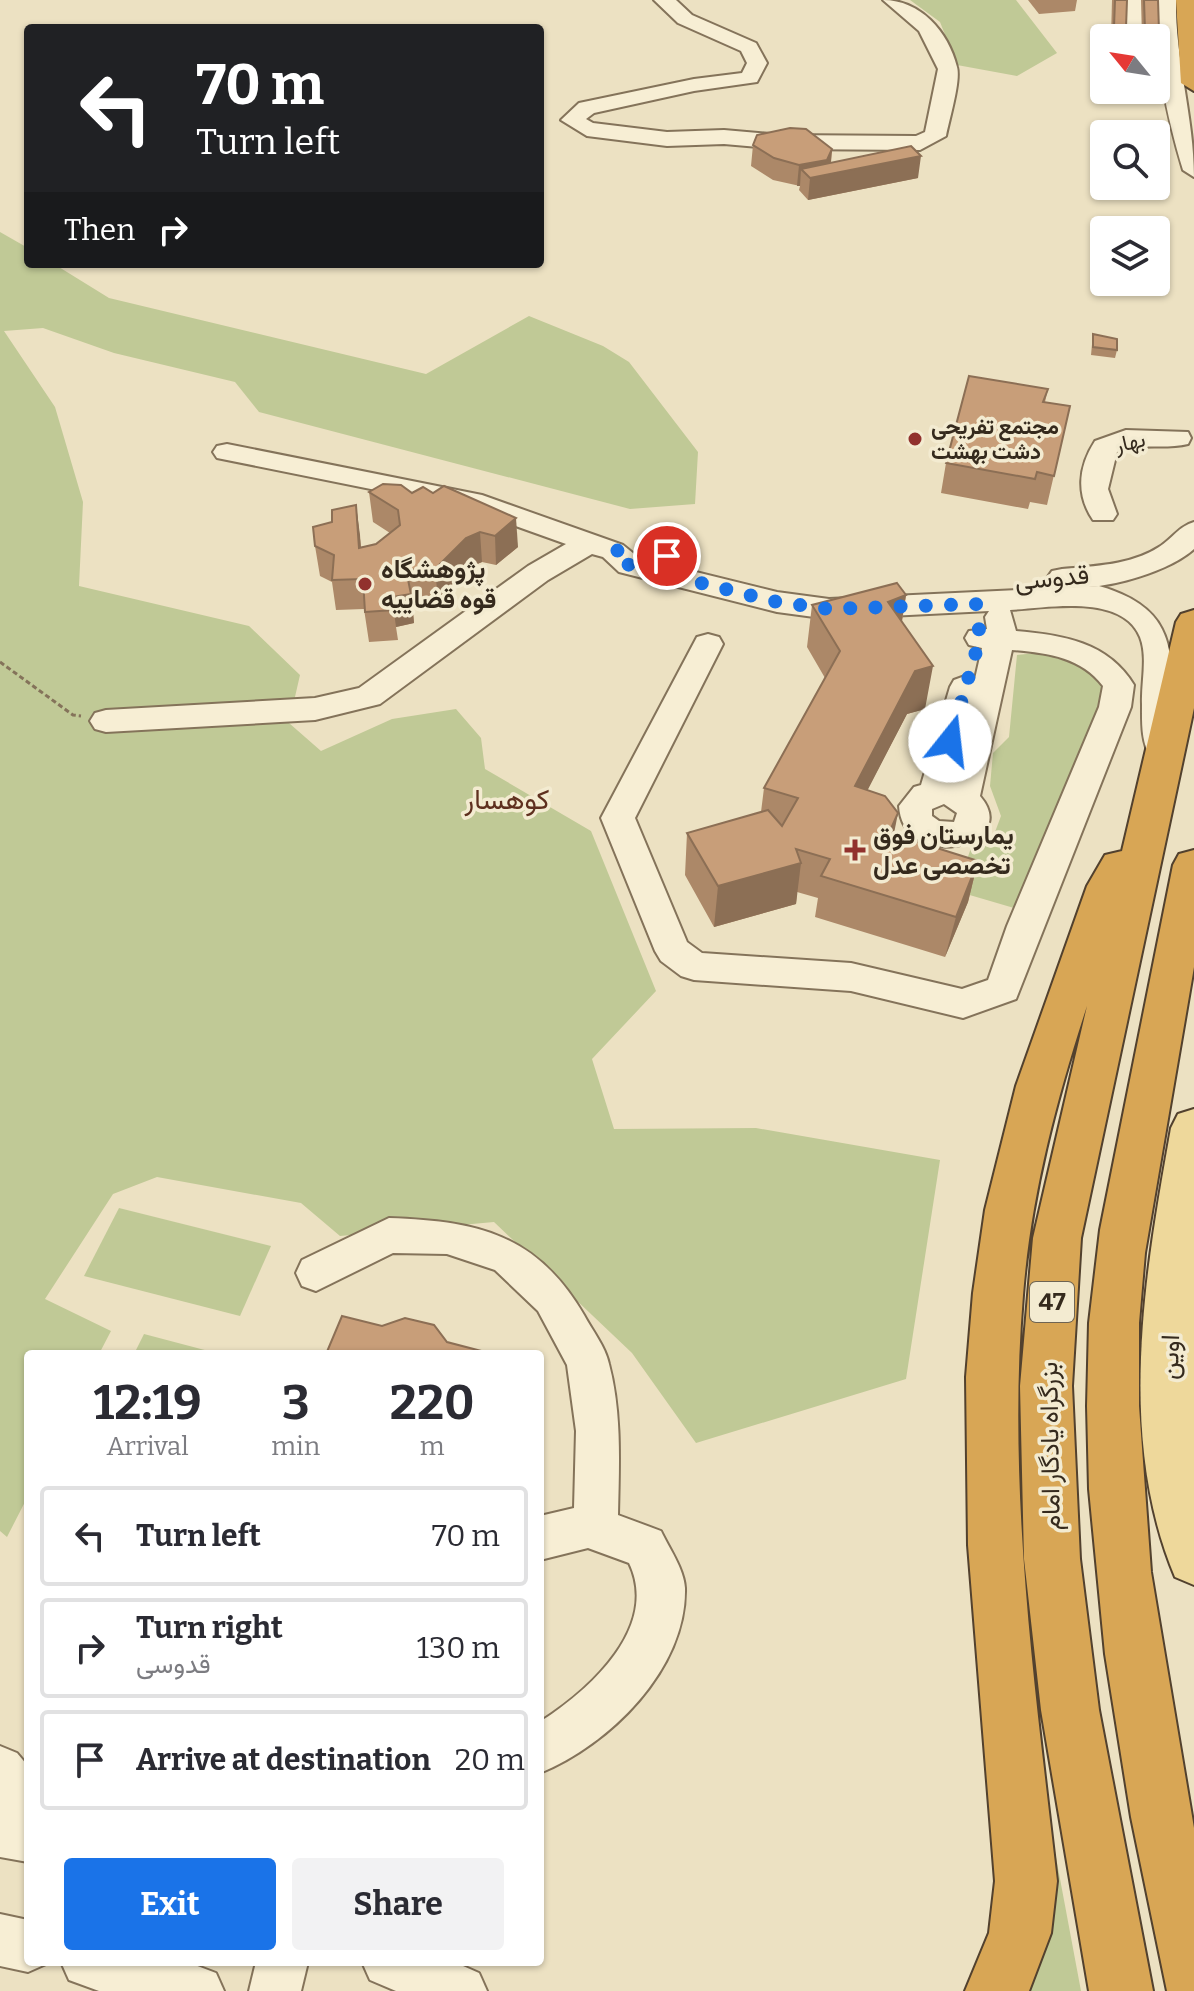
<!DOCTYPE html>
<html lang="en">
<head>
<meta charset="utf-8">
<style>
  :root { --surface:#fff; --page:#f2f2f3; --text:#2b2b33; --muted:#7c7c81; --line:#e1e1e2; --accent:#1a73e8 }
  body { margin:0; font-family:Bitter,Vazirmatn,serif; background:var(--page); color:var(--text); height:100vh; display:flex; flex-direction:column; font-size:30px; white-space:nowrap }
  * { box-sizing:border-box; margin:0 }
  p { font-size:26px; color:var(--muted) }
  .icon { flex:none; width:44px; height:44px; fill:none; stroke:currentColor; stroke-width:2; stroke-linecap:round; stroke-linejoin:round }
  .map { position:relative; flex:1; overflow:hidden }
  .sheet { position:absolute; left:24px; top:1350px; width:520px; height:616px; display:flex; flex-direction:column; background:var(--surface); border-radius:8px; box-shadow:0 2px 6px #0004 }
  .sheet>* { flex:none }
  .top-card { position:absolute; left:24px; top:24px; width:520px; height:244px; border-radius:8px; box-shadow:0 2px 6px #0004; background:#202124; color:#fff; overflow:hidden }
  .needle { width:52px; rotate:300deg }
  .tools { position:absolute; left:1090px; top:24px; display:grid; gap:16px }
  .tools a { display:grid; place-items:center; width:80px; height:80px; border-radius:8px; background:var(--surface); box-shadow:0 2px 6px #0004; font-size:40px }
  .pin { position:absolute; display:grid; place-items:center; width:68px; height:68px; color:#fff; margin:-34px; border:4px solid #fff; border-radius:50%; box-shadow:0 2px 8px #0007 }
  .me { position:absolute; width:88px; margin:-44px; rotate:16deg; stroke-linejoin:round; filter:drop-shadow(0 0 6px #0008) }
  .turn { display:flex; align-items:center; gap:28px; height:168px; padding:0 40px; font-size:36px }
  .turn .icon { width:104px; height:104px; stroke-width:2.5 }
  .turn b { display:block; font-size:56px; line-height:68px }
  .then { display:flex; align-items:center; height:76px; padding:0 40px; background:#0003; gap:16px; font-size:30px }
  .eta { display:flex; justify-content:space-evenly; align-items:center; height:136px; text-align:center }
  .eta b { font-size:48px; font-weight:700; line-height:56px }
  .action { display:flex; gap:16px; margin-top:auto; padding:16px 40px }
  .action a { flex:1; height:92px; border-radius:8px; background:var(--accent); color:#fff; font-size:32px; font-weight:700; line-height:92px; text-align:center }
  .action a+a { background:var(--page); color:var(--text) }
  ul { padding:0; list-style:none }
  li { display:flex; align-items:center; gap:24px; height:100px; margin:0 16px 12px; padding:0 24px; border:4px solid var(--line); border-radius:8px }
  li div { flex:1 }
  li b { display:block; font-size:30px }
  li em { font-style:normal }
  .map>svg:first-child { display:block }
  .green { fill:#c0c996 }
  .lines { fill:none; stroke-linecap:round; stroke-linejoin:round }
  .minor-casing { stroke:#84735a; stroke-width:4 }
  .major-casing { stroke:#52412e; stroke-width:4 }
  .highway-casing { stroke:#52412e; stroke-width:4 }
  .path { stroke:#84735a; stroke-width:3; stroke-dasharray:5 3; stroke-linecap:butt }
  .minor { fill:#f7eed4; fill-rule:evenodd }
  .major { fill:#eed89b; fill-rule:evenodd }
  .highway { fill:#d8a655; fill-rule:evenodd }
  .wall { fill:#ac8868 }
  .shaded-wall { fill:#8c6f55 }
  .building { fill:#c89e79; stroke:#8c6f55; stroke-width:2 }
  .route { stroke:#1a73e8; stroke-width:14; stroke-dasharray:0 25.2 }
  .poi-dot { fill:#91312d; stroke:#f3ebd1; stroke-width:3 }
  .labels { text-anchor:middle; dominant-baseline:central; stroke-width:7; stroke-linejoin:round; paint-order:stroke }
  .far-poi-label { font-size:22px; font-weight:bold; fill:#352a1d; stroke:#f3ebd1; text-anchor:start }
  .far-street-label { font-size:22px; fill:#352a1d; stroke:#f3ebd1 }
  .shield { fill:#f3ebd1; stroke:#6e6453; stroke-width:2 }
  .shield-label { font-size:24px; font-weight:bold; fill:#352a1d }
  .poi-label { font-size:26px; font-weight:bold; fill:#352a1d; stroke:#f3ebd1; text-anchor:start }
  .street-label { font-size:26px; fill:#352a1d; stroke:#f3ebd1 }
  .neighbourhood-label { font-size:28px; fill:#5f301f; stroke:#f3ebd1 }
</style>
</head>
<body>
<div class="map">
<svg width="1194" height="1991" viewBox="0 0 1194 1991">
  <rect width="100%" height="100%" fill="#ece1c2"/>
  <!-- green -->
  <g class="green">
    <polygon points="910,0 1016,0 1057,53 1017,76 957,65 940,22"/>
    <polygon points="0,232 28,248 28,264 54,264 109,298 426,374 529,316 603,346 629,362 698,452 695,504 630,509 259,412 235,382 114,353 43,328 4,331 55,407 83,502 79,586 249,626 300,675 289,723 321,751 392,719 456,709 481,738 485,769 591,831 656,991 592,1059 614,1129 756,1128 940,1160 906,1379 696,1443 632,1353 494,1222 340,1236 301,1203 157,1177 113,1194 45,1299 111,1331 99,1354 28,1354 28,1496 7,1537 0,1531"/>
    <polygon points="1045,652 1096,669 1105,689 1014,908 956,891 971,848 995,832 1001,816 990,786 993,753 1009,737 1017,655"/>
    <polygon points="119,1208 271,1246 240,1316 84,1276"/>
    <polygon points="144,1334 216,1353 134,1354"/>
    <polygon points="1055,1852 1081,1991 1026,1991 1040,1960"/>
  </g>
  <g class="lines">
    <defs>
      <g id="minor">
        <path d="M654 0H676L692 15 756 43 767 63 757 82 694 91 594 113 586 119 593 123 667 132 724 130 782 135 916 136 925 132 938 69 919 31 883 0C920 0 948 31 957 67 961 81 949 120 946 136L920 150 782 149 724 144 667 146 587 136 561 120 579 103 694 79 742 73 747 63 741 51 678 23Z"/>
        <rect x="1124" y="0" width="20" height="38"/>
        <path d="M1156 0H1176C1175 60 1194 117 1194 177L1183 170C1166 114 1155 59 1156 0Z"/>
        <path d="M1126 430 1188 432 1191 438 1188 444C1164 450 1140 442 1117 452L1108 489 1117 514 1113 520H1093C1076 495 1078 467 1095 441Z"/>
        <path d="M227 444 482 495 623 545 639 558 777 592 829 599 1099 586C1194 613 1164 672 1178 750L1173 758 1162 761 1151 758C1141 742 1142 722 1142 704 1141 683 1148 657 1140 637 1122 593 1046 608 1010 610L1016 631C1063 635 1108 642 1134 685L1131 707 1016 999 963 1018 851 991 694 980 681 976 661 961 655 951 601 818 697 637 708 634 719 637 723 644 635 818 687 942 702 953 851 963 962 989 988 980 1007 926 1099 707 1103 686C1081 657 1047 653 1012 650L980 796C1024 847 903 874 899 806L914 787 921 785 950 687 954 680 965 676 975 679 982 648 969 645 965 638 969 631 987 629 985 617 989 611 829 619 777 612 619 572 603 557 592 554 548 580 380 704 315 720 106 732 95 729 90 721 95 713 106 710 315 698 359 688 528 566 566 544 465 508 217 458 213 452 217 446ZM944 804 957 813 954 822 939 821 932 816V809Z"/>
        <path d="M1194 522V549C1165 575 1090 595 1052 585L1047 578 1052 571 1062 569C1095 566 1131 565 1159 547 1172 539 1179 526 1194 522Z"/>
        <path d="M389 1218C477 1221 537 1234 584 1315 592 1330 605 1346 609 1364 622 1413 619 1465 618 1515L661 1531C669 1548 684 1569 685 1588 687 1669 609 1745 540 1773V1722C590 1690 660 1627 629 1563L588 1548 540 1560V1516L574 1508 576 1431 567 1365 538 1311 495 1270 447 1254 393 1253 316 1291 302 1286 296 1273 302 1260Z"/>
        <polygon points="0,1746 17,1753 28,1766 28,1862 0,1857"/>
        <polygon points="0,1914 28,1920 28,1962 46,1964 28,1972 0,1966"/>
        <polygon points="61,1962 187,1962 216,1973 224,1991 99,1991 69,1980"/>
        <polygon points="256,1962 308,1962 301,1991 249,1991"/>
        <polygon points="362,1962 454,1962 479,1973 487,1991 396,1991 370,1980"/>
      </g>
      <path id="major" d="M1194 1109V1585L1175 1577C1116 1437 1145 1273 1171 1128L1178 1114Z"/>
      <g id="highway">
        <polygon points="1176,0 1194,0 1194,91 1181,83"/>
        <path d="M1194 610V708L1081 1238 1072 1386 1080 1559 1099 1710 1153 1991H1089L1041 1710 1024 1559 1020 1386 1033 1238 1087 1006C1056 1100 1031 1196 1023 1295 1007 1491 1035 1687 1057 1881L1051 1933 1029 1991H965L989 1933 995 1881 968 1545 966 1377 973 1293 985 1210 1016 1086 1087 886 1105 855 1122 851 1176 622 1181 614Z"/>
        <polygon points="1194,850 1194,967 1145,1253 1139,1323 1139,1406 1151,1572 1194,1828 1194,1991 1167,1991 1131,1817 1105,1654 1089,1489 1087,1406 1089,1323 1100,1230 1173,865 1179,854"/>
      </g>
    </defs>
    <!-- minor casing -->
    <use href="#minor" class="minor-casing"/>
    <!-- major casing -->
    <use href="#major" class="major-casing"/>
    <!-- highway casing -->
    <use href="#highway" class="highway-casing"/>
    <!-- path -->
    <polyline class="path" points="0,662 73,715 81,716"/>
    <!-- minor -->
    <use href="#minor" class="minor"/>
    <!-- major -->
    <use href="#major" class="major"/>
    <!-- highway -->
    <use href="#highway" class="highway"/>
  </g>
  <!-- wall -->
  <g class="wall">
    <polygon points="1028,0 1077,0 1075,11 1039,14"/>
    <polygon points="1112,0 1127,0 1126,28 1123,38 1111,38"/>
    <polygon points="1141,0 1144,0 1159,31 1156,42 1156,38 1142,38"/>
    <polygon points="753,145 832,149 831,163 918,178 808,200 799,190 800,186 773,180 751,166"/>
    <polygon points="1093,334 1117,350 1115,358 1091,355"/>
    <polygon points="1048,389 1045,402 1070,406 1047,505 1030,502 1028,509 941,493 946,463"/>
    <polygon points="369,492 412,493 518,547 496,565 482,562 468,568 438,599 412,600 414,623 396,627 398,640 369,642 364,609 336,610 332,582 320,576 315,546 332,522 356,505 361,547 376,544 390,533 373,522"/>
    <polygon points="906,595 902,622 925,709 907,714 867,790 894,834 978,861 968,902 945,957 815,917 818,898 797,892 796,904 714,927 685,875 687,833 761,812 764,788 825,678 807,647 812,605"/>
  </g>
  <!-- shaded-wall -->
  <g class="shaded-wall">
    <polygon points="832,149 830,171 921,156 918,178 808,200 810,178 801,169 800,186 797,186 799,165"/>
    <polygon points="356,505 360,535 363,578 359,548"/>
    <polygon points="516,518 518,547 496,565 495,536"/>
    <polygon points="480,532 482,562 468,568 438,599 435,569 466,538"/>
    <polygon points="411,594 414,623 396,627 392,597"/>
    <polygon points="906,595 899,638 888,602"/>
    <polygon points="933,666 925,709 907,714 848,828 855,786 915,671"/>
    <polygon points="898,813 890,854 889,833"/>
    <polygon points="978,861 968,902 945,957 956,917"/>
    <polygon points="801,863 796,904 714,927 718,886"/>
  </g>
  <!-- building -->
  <g class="building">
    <polygon points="1115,0 1127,0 1126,28 1114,27"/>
    <polygon points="1144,0 1158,0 1159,31 1145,30"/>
    <polygon points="790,128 806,129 832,149 827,160 799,165 774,158 753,145 757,135"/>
    <polygon points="911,146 921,156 810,178 801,169"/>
    <polygon points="1093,334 1117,339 1117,350 1093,347"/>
    <polygon points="969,376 1048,389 1043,402 1070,406 1054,476 1037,472 1035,479 946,463"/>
    <polygon points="383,484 401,485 412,493 423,487 433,493 444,486 516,518 495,536 480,532 466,538 435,569 406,570 411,594 392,597 394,610 365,612 363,579 332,580 334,555 315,546 313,527 332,522 332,510 356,505 359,548 376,544 400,525 398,510 369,492"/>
    <polygon points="897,583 906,595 888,602 933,666 915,671 855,786 885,796 898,813 889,833 978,861 956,917 821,876 830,859 796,849 801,863 718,886 687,833 768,810 782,826 798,798 764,788 840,651 812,605"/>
    <polygon points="342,1316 382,1326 405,1318 434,1325 447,1342 489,1353 326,1354"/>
  </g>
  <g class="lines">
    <!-- route -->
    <polyline class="route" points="667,556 636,549 613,551 629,565 777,602 829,609 976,604 980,638 950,741"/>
  </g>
  <!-- markers -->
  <g class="poi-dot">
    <circle cx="915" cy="439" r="8"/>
    <circle cx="365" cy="584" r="8"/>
    <path d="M851 838h8v8h8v8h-8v8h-8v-8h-8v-8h8z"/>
  </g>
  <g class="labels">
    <!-- far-poi labels -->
    <g class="far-poi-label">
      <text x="931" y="426">مجتمع تفریحی<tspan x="931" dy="25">دشت بهشت</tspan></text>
    </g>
    <!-- far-street labels -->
    <g class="far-street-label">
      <text transform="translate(1130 442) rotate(-13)">بهار</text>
    </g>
    <!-- shield labels -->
    <rect class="shield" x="1030" y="1282" width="44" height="40" rx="6"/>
    <g class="shield-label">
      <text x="1052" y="1302">47</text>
    </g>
    <!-- poi labels -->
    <g class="poi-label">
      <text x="381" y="569">پژوهشگاه<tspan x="381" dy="30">قوه قضاییه</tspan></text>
      <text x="873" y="835">یمارستان فوق<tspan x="873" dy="30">تخصصی عدل</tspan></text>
    </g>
    <!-- street labels -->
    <g class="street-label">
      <text transform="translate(1052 578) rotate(-5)">قدوسی</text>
      <text transform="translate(1170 1357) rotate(-88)">اوین</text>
      <text transform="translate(1050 1446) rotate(-91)">بزرگراه یادگار امام</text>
    </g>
    <!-- neighbourhood labels -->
    <g class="neighbourhood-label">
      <text x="507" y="799">کوهسار</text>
    </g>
  </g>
</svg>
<div class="tools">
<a><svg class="needle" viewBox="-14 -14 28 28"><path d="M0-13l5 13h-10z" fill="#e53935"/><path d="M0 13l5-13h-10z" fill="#7c7c81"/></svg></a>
<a><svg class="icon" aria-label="search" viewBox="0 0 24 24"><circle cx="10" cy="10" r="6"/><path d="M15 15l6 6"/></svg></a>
<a><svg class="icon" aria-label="layers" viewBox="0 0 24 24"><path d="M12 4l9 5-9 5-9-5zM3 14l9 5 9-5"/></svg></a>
</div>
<div class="pin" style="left:667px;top:556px;background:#d93025"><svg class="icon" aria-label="arrive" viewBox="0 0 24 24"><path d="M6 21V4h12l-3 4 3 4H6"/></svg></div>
<svg class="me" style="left:950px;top:741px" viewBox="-20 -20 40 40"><circle r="19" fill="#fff"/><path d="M0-13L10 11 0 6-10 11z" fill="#1a73e8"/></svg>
<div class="top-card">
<div class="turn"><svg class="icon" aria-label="left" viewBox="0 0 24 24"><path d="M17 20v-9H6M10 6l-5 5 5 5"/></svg><div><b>70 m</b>Turn left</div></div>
<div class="then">Then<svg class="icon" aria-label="right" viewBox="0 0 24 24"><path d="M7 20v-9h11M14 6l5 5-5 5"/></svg></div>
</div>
<section class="sheet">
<div class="eta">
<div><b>12:19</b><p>Arrival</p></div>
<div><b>3</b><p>min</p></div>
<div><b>220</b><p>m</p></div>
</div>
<ul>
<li><svg class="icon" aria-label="left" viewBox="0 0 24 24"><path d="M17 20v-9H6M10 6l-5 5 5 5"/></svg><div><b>Turn left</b></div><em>70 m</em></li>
<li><svg class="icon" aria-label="right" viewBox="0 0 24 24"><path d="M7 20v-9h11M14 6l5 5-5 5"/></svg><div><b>Turn right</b><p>قدوسی</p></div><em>130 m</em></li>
<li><svg class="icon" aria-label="arrive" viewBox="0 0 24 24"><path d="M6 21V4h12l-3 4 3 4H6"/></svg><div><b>Arrive at destination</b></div><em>20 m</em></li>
</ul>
<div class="action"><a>Exit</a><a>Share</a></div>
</section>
</div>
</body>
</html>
